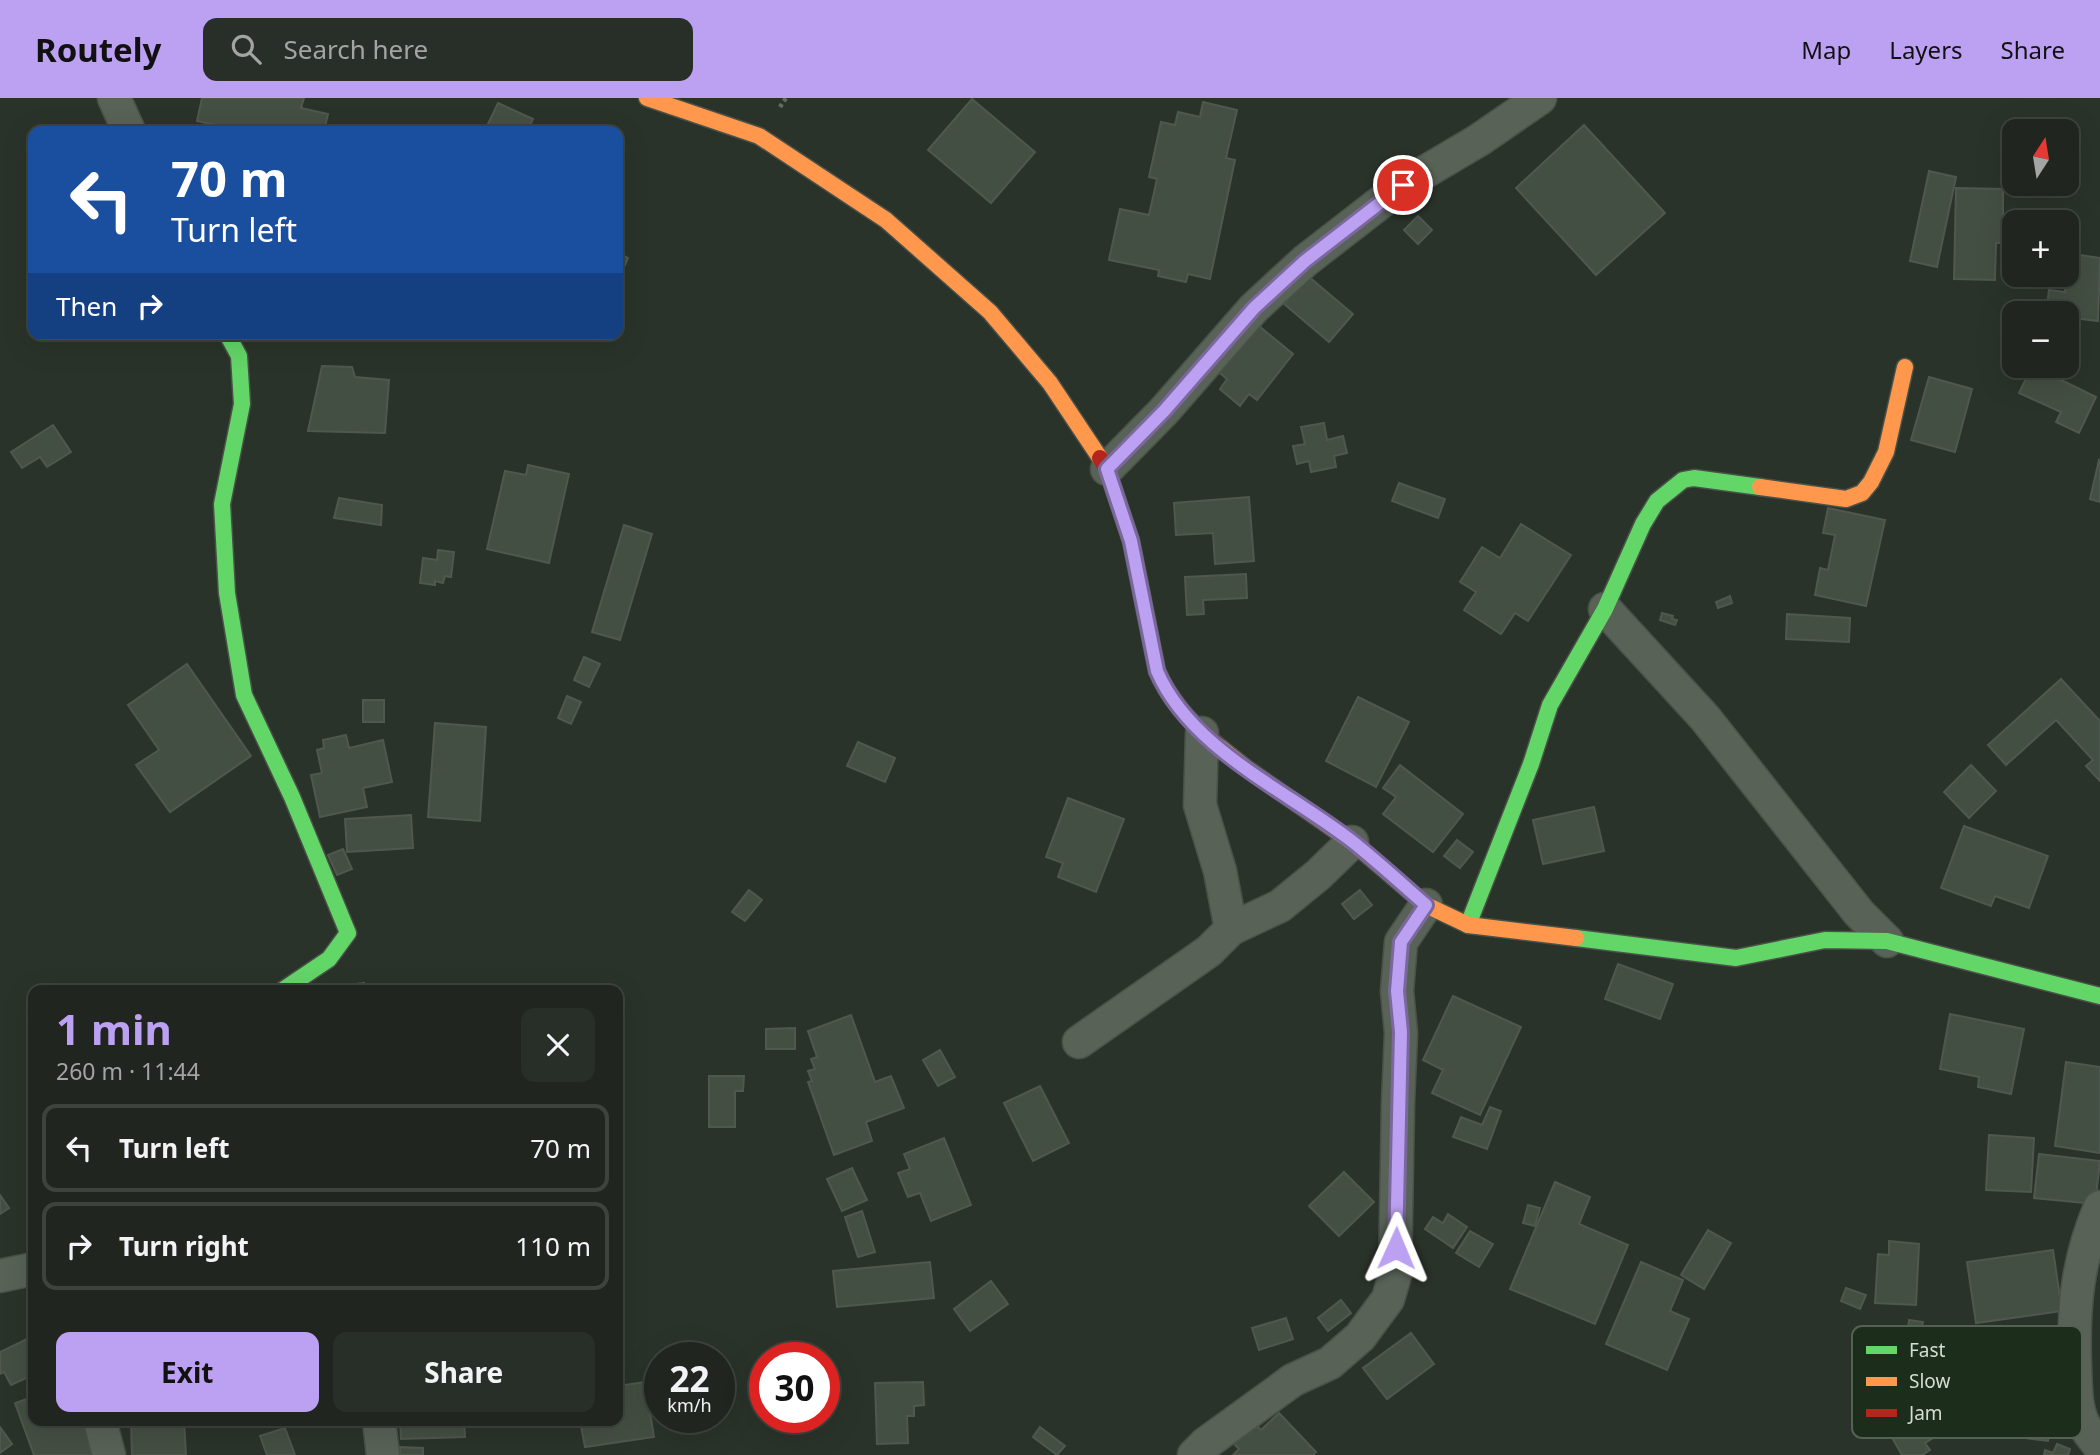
<!DOCTYPE html>
<html lang="en">
<head>
<meta charset="utf-8">
<style>
  :root { --surface:#20261f; --page:#282e28; --text:#f1f3f6; --muted:#a2a5a4; --line:#3d433d; --accent:#bca0f2 }
  body { margin:0; font-family:"Noto Sans",sans-serif; background:var(--page); color:var(--text); height:100vh; display:flex; flex-direction:column; font-size:26px; white-space:nowrap }
  * { box-sizing:border-box; margin:0 }
  p { font-size:23px; color:var(--muted) }
  .icon { flex:none; width:38px; height:38px; fill:none; stroke:currentColor; stroke-width:2; stroke-linecap:round; stroke-linejoin:round }
  .map { position:relative; flex:1; overflow:hidden }
  .side { position:absolute; left:28px; top:887px; width:595px; height:441px; display:flex; flex-direction:column; background:var(--surface); border-radius:14px; box-shadow:0 7px 28px #0002,0 0 0 2px var(--line) }
  .side>* { flex:none }
  .banner { position:absolute; left:28px; top:28px; width:595px; height:214px; border-radius:14px; box-shadow:0 7px 28px #0002,0 0 0 2px var(--line); background:#1a4fa0; color:#fff; overflow:hidden }
  .needle { width:46px; rotate:12deg }
  .buttons { position:absolute; left:2002px; top:21px; display:grid; gap:14px }
  .buttons a { display:grid; place-items:center; width:77px; height:77px; border-radius:14px; background:var(--surface); box-shadow:0 7px 28px #0002,0 0 0 2px var(--line); font-size:35px }
  .speed { position:absolute; left:644px; top:1244px; display:flex; gap:14px; font-size:35px; font-weight:700; text-align:center }
  .speed>* { display:grid; place-content:center; width:91px; height:91px; border-radius:50%; background:var(--surface); box-shadow:0 7px 28px #0002,0 0 0 2px var(--line); line-height:1 }
  .speed small { font-size:18px; font-weight:400 }
  .speed .limit { border:10px solid #d22; background:#fff; color:#111 }
  .pin { position:absolute; display:grid; place-items:center; width:60px; height:60px; color:#fff; margin:-30px; border:4px solid #fff; border-radius:50%; box-shadow:0 2px 7px #0007 }
  .me { position:absolute; width:77px; margin:-38px; rotate:1deg; stroke-linejoin:round; filter:drop-shadow(0 0 5px #0008) }
  .turn { display:flex; align-items:center; gap:24px; height:147px; padding:0 28px; font-size:32px }
  .turn .icon { width:91px; height:91px; stroke-width:2.5 }
  .turn b { display:block; font-size:49px; line-height:60px }
  .then { display:flex; align-items:center; height:66px; padding:0 28px; background:#0003; gap:14px; font-size:26px }
  .round { display:grid; place-items:center; flex:none; width:74px; height:74px; border-radius:14px; background:var(--page) }
  .head { display:flex; align-items:center; justify-content:space-between; height:119px; padding:0 28px }
  h1 { font-size:42px; font-weight:700; line-height:52px; color:var(--accent) }
  .action { display:flex; gap:14px; margin-top:auto; padding:14px 28px }
  .action a { flex:1; height:80px; border-radius:14px; background:var(--accent); color:#111; font-size:28px; font-weight:700; line-height:80px; text-align:center }
  .action a+a { background:var(--page); color:var(--text) }
  ul { padding:0; list-style:none }
  li { display:flex; align-items:center; gap:21px; height:88px; margin:0 14px 10px; padding:0 14px; border:4px solid var(--line); border-radius:14px }
  li div { flex:1 }
  li b { display:block; font-size:26px }
  li em { font-style:normal }
  header { display:flex; align-items:center; gap:42px; box-sizing:border-box; height:98px; padding:0 35px; background:var(--accent); color:#111 }
  header strong { font-size:33px }
  nav { display:flex; gap:38px; margin-inline-start:auto; font-size:24px }
  .search { width:490px; height:63px; background:var(--page); display:flex; align-items:center; gap:18px; box-sizing:border-box; padding:0 24px; border-radius:14px; color:var(--muted); font-size:26px }
  .map>svg:first-child { display:block }
  .building { fill:#444f43; stroke:#50574f; stroke-width:2 }
  .lines { fill:none; stroke-linecap:round; stroke-linejoin:round }
  .street-casing { stroke:#495148; stroke-width:35 }
  .fast-casing { stroke:#495148; stroke-width:19 }
  .slow-casing { stroke:#495148; stroke-width:19 }
  .jam-casing { stroke:#495148; stroke-width:19 }
  .path { stroke:#626a62; stroke-width:4.5; stroke-dasharray:3.5 3.5; stroke-linecap:butt }
  .street { stroke:#586257; stroke-width:32 }
  .fast { stroke:#63d668; stroke-width:16 }
  .slow { stroke:#ff974d; stroke-width:16 }
  .jam { stroke:#b3261e; stroke-width:16 }
  .route-casing { stroke:#7a689d; stroke-width:18 }
  .route { stroke:#bca0f2; stroke-width:12 }
  .key { fill:#1d2d1c; stroke:#546253; stroke-width:2 }
  .key-label { font-size:19px; fill:#d3ddd2 }
</style>
</head>
<body>
<header>
<strong>Routely</strong>
<div class="search"><svg class="icon" aria-label="search" viewBox="0 0 24 24"><circle cx="10" cy="10" r="6"/><path d="M15 15l6 6"/></svg>Search here</div>
<nav><a>Map</a><a>Layers</a><a>Share</a></nav>
</header>
<div class="map">
<svg width="2100" height="1357" viewBox="0 0 2100 1357">
  <rect width="100%" height="100%" fill="#2a3329"/>
  <!-- building -->
  <g class="building">
    <polygon points="202,0 304,0 301,10 328,16 324,33 228,33 228,30 197,23"/>
    <polygon points="972,1 1035,54 991,105 928,52"/>
    <polygon points="1203,4 1237,12 1226,60 1235,62 1210,181 1188,176 1186,184 1158,178 1159,172 1109,162 1120,111 1149,117 1157,81 1149,79 1161,24 1175,27 1178,14 1200,19"/>
    <polygon points="498,5 533,21 527,33 493,33 486,30"/>
    <polygon points="1584,27 1665,115 1596,177 1516,90"/>
    <polygon points="1929,73 1956,79 1937,169 1910,163"/>
    <polygon points="1956,90 2003,91 2003,145 1996,145 1995,182 1954,181"/>
    <polygon points="1418,118 1432,132 1418,146 1404,132"/>
    <polygon points="618,155 628,160 618,183"/>
    <polygon points="2067,155 2100,160 2098,223 2067,219 2067,215 2046,215 2049,192 2065,194"/>
    <polygon points="1308,178 1353,216 1329,244 1284,206"/>
    <polygon points="1253,223 1293,256 1257,302 1249,296 1240,308 1220,291 1227,281 1215,271"/>
    <polygon points="2067,228 2075,231 2067,249"/>
    <polygon points="322,268 352,269 355,279 389,282 385,335 308,333"/>
    <polygon points="2032,268 2058,268 2053,278 2096,299 2079,335 2056,324 2061,314 2019,295"/>
    <polygon points="1929,279 1972,291 1955,354 1911,342"/>
    <polygon points="1324,325 1327,342 1343,338 1347,355 1334,358 1336,369 1311,374 1309,363 1297,366 1293,348 1305,346 1301,329"/>
    <polygon points="53,327 71,354 47,369 40,359 22,370 11,354"/>
    <polygon points="2099,362 2100,363 2100,404 2090,401"/>
    <polygon points="528,367 569,376 549,465 487,451 505,373 526,377"/>
    <polygon points="1399,385 1445,401 1438,420 1392,403"/>
    <polygon points="1249,399 1254,463 1215,466 1213,435 1176,437 1174,405"/>
    <polygon points="339,400 382,407 381,427 334,420"/>
    <polygon points="1828,410 1885,422 1866,508 1815,497 1820,470 1828,472 1835,437 1823,435"/>
    <polygon points="1521,426 1571,457 1528,523 1515,515 1501,536 1464,512 1476,494 1460,484 1482,449 1500,460"/>
    <polygon points="624,427 652,436 620,542 592,534"/>
    <polygon points="438,452 454,454 451,479 445,478 443,485 435,483 435,487 420,485 423,460 437,462"/>
    <polygon points="1246,476 1247,500 1203,502 1204,516 1187,517 1185,479"/>
    <polygon points="1730,498 1732,505 1718,510 1716,504"/>
    <polygon points="1662,515 1673,518 1672,521 1677,522 1675,527 1660,522"/>
    <polygon points="1787,516 1850,520 1849,544 1786,541"/>
    <polygon points="584,559 600,566 589,589 574,582"/>
    <polygon points="187,566 251,658 170,714 136,667 159,652 128,607"/>
    <polygon points="2061,581 2100,623 2100,683 2086,668 2093,662 2056,622 2006,667 1988,647"/>
    <polygon points="567,598 581,604 571,626 558,620"/>
    <polygon points="1358,599 1409,624 1376,689 1326,663"/>
    <rect x="363" y="602" width="21" height="22"/>
    <polygon points="435,625 486,629 480,723 428,719"/>
    <polygon points="346,637 349,650 383,642 392,684 363,690 367,709 320,719 311,677 322,675 317,652 324,650 323,642"/>
    <polygon points="858,644 895,660 885,684 847,668"/>
    <polygon points="1400,667 1463,716 1433,754 1383,716 1396,699 1383,690"/>
    <polygon points="1971,667 1996,693 1969,720 1944,694"/>
    <polygon points="1068,700 1124,721 1096,794 1058,779 1063,765 1046,759"/>
    <polygon points="1594,709 1604,753 1543,766 1533,722"/>
    <polygon points="411,717 413,750 347,754 345,721"/>
    <polygon points="1964,728 2048,758 2029,810 1995,798 1991,808 1941,790"/>
    <polygon points="1457,742 1473,754 1460,770 1444,758"/>
    <polygon points="343,751 352,771 337,777 328,757"/>
    <polygon points="749,792 762,802 745,823 732,814"/>
    <polygon points="1360,792 1372,807 1354,821 1342,806"/>
    <polygon points="1618,866 1673,886 1660,921 1605,901"/>
    <polygon points="364,885 365,892 313,892"/>
    <polygon points="1453,898 1521,929 1480,1017 1432,995 1443,972 1423,962"/>
    <polygon points="1950,916 2024,931 2011,996 1978,989 1979,979 1940,971"/>
    <polygon points="851,917 875,984 891,978 904,1010 866,1024 872,1043 834,1057 808,984 812,983 808,973 815,971 811,961 817,959 808,933"/>
    <polygon points="795,930 795,951 766,951 766,931"/>
    <polygon points="940,952 955,979 938,988 923,962"/>
    <polygon points="2066,964 2100,969 2100,1055 2055,1048"/>
    <polygon points="709,978 744,978 743,993 735,993 735,1029 709,1029"/>
    <polygon points="1040,988 1069,1045 1033,1063 1004,1005"/>
    <polygon points="1490,1009 1501,1013 1487,1051 1453,1039 1461,1019 1482,1027"/>
    <polygon points="1989,1037 2034,1040 2031,1094 1986,1092"/>
    <polygon points="944,1040 971,1107 931,1123 920,1095 908,1099 898,1075 910,1071 904,1056"/>
    <polygon points="2039,1056 2100,1063 2095,1106 2034,1100"/>
    <polygon points="852,1070 867,1102 842,1113 827,1081"/>
    <polygon points="1344,1074 1374,1104 1339,1138 1309,1108"/>
    <polygon points="1555,1084 1590,1099 1579,1126 1628,1147 1595,1226 1510,1191"/>
    <polygon points="0,1097 9,1110 0,1116"/>
    <polygon points="1528,1107 1540,1110 1535,1128 1523,1125"/>
    <polygon points="862,1113 875,1154 858,1159 845,1119"/>
    <polygon points="1448,1116 1467,1129 1453,1150 1425,1131 1433,1119 1443,1125"/>
    <polygon points="1708,1132 1731,1145 1704,1191 1681,1177"/>
    <polygon points="1470,1133 1493,1146 1479,1169 1456,1155"/>
    <polygon points="1889,1143 1919,1146 1916,1207 1875,1205 1878,1156 1889,1157"/>
    <polygon points="2053,1152 2062,1213 1976,1225 1967,1164"/>
    <polygon points="930,1164 934,1200 837,1209 833,1173"/>
    <polygon points="1641,1164 1683,1182 1670,1213 1689,1221 1667,1272 1606,1246"/>
    <polygon points="991,1183 1008,1206 970,1233 954,1211"/>
    <polygon points="1846,1190 1866,1197 1860,1211 1841,1203"/>
    <polygon points="1341,1202 1351,1215 1328,1233 1318,1220"/>
    <polygon points="1286,1220 1293,1241 1259,1252 1252,1230"/>
    <polygon points="1909,1222 1923,1224 1921,1231 1908,1230"/>
    <polygon points="1411,1235 1434,1266 1387,1301 1363,1270"/>
    <polygon points="33,1238 33,1259 29,1261 33,1269 33,1277 11,1287 4,1274 0,1276 0,1254"/>
    <polygon points="1947,1255 1954,1266 1965,1260 1987,1297 1930,1330 1935,1339 1925,1345 1930,1352 1922,1357 1902,1357 1883,1324 1892,1319 1883,1305 1927,1280 1922,1270"/>
    <polygon points="2012,1264 2058,1270 2048,1343 2002,1337"/>
    <polygon points="645,1284 654,1339 585,1349 580,1323 618,1323 618,1288"/>
    <polygon points="923,1284 924,1307 914,1308 914,1318 907,1318 908,1345 877,1346 875,1285"/>
    <polygon points="33,1299 33,1323 85,1323 98,1357 34,1357 15,1305"/>
    <polygon points="1279,1315 1316,1354 1313,1357 1233,1357 1239,1351 1230,1341 1251,1322 1261,1332"/>
    <polygon points="131,1323 184,1323 186,1357 132,1357"/>
    <polygon points="400,1323 464,1323 465,1339 401,1341"/>
    <polygon points="0,1329 12,1346 0,1355"/>
    <polygon points="1040,1329 1065,1348 1057,1357 1033,1339"/>
    <polygon points="285,1330 295,1357 267,1357 260,1338"/>
    <polygon points="2057,1346 2070,1351 2068,1357 2044,1357 2045,1352 2053,1355"/>
    <polygon points="400,1349 423,1350 423,1357 400,1357"/>
  </g>
  <g class="lines">
    <defs>
      <g id="street">
        <polyline points="114,0 129,33"/>
        <polyline points="1107,371 1164,313 1254,210 1305,163 1403,87 1479,42 1540,0"/>
        <polyline points="1605,511 1705,620 1859,815 1887,843"/>
        <polyline points="1231,831 1280,808 1318,777 1352,744"/>
        <polyline points="1079,944 1209,853 1231,831 1220,773 1200,707 1202,635"/>
        <path d="M2100 1109C2077 1163 2073 1210 2075 1268 2076 1287 2075 1309 2084 1327 2088 1334 2095 1342 2100 1349"/>
        <polyline points="0,1178 33,1171"/>
        <polyline points="100,1323 109,1357"/>
        <polyline points="379,1323 383,1357"/>
        <polyline points="1194,1357 1205,1346 1293,1282 1330,1265 1360,1239 1388,1201 1395,1177 1398,1005 1401,935 1397,893 1401,844 1426,807"/>
      </g>
      <g id="fast">
        <polyline points="227,236 239,258 242,306 222,406 227,495 244,597 292,699 348,835 329,861 283,892"/>
        <polyline points="1468,827 1531,666 1550,607 1605,511 1643,426 1657,403 1683,382 1694,380 1760,389"/>
        <polyline points="1576,840 1736,860 1825,842 1887,843 2100,898"/>
      </g>
      <g id="slow">
        <polyline points="647,0 759,38 886,122 990,214 1050,285 1100,360"/>
        <polyline points="1760,389 1846,401 1862,395 1871,384 1886,354 1905,269"/>
        <polyline points="1217,647 1246,670 1352,744 1426,807 1468,827 1576,840"/>
      </g>
      <path id="jam" d="M1100 360 1107 371 1131 443 1157 573C1170 603 1192 627 1217 647"/>
    </defs>
    <!-- street casing -->
    <use href="#street" class="street-casing"/>
    <!-- fast casing -->
    <use href="#fast" class="fast-casing"/>
    <!-- slow casing -->
    <use href="#slow" class="slow-casing"/>
    <!-- jam casing -->
    <use href="#jam" class="jam-casing"/>
    <!-- path -->
    <polyline class="path" points="780,9 786,0"/>
    <!-- street -->
    <use href="#street" class="street"/>
    <!-- fast -->
    <use href="#fast" class="fast"/>
    <!-- slow -->
    <use href="#slow" class="slow"/>
    <!-- jam -->
    <use href="#jam" class="jam"/>
  </g>
  <g class="lines">
    <defs>
      <path id="route" d="M1396 1150 1401 934 1397 893 1401 844 1426 807C1402 786 1378 764 1353 744 1288 693 1191 652 1157 573L1131 443 1107 371 1164 313 1254 210 1305 163 1403 87"/>
    </defs>
    <!-- route casing -->
    <use href="#route" class="route-casing"/>
    <!-- route -->
    <use href="#route" class="route"/>
  </g>
  <!-- legend -->
  <rect x="1852" y="1228" width="230" height="112" rx="10" class="key"/>
  <rect x="1866" y="1248" width="31" height="8" fill="#63d668"/>
  <rect x="1866" y="1279" width="31" height="9" fill="#ff974d"/>
  <rect x="1866" y="1311" width="31" height="8" fill="#b3261e"/>
  <g class="key-label">
    <text x="1909" y="1259">Fast</text>
    <text x="1909" y="1290">Slow</text>
    <text x="1909" y="1322">Jam</text>
  </g>
</svg>
<div class="buttons">
<a><svg class="needle" viewBox="-14 -14 28 28"><path d="M0-13l5 13h-10z" fill="#e53935"/><path d="M0 13l5-13h-10z" fill="#a2a5a4"/></svg></a>
<a>+</a>
<a>−</a>
</div>
<div class="speed"><div>22<small>km/h</small></div><div class="limit">30</div></div>
<div class="pin" style="left:1403px;top:87px;background:#d93025"><svg class="icon" aria-label="arrive" viewBox="0 0 24 24"><path d="M6 21V4h12l-3 4 3 4H6"/></svg></div>
<svg class="me" style="left:1396px;top:1150px" viewBox="-20 -20 40 40"><path d="M0-17L14 15 0 8-14 15z" fill="#bca0f2" stroke="#fff" stroke-width="4"/></svg>
<div class="banner">
<div class="turn"><svg class="icon" aria-label="left" viewBox="0 0 24 24"><path d="M17 20v-9H6M10 6l-5 5 5 5"/></svg><div><b>70 m</b>Turn left</div></div>
<div class="then">Then<svg class="icon" aria-label="right" viewBox="0 0 24 24"><path d="M7 20v-9h11M14 6l5 5-5 5"/></svg></div>
</div>
<section class="side">
<div class="head"><div><h1>1 min</h1><p>260 m · 11:44</p></div><a class="round"><svg class="icon" aria-label="close" viewBox="0 0 24 24"><path d="M6 6l12 12M18 6L6 18"/></svg></a></div>
<ul>
<li><svg class="icon" aria-label="left" viewBox="0 0 24 24"><path d="M17 20v-9H6M10 6l-5 5 5 5"/></svg><div><b>Turn left</b></div><em>70 m</em></li>
<li><svg class="icon" aria-label="right" viewBox="0 0 24 24"><path d="M7 20v-9h11M14 6l5 5-5 5"/></svg><div><b>Turn right</b></div><em>110 m</em></li>
</ul>
<div class="action"><a>Exit</a><a>Share</a></div>
</section>
</div>
</body>
</html>
